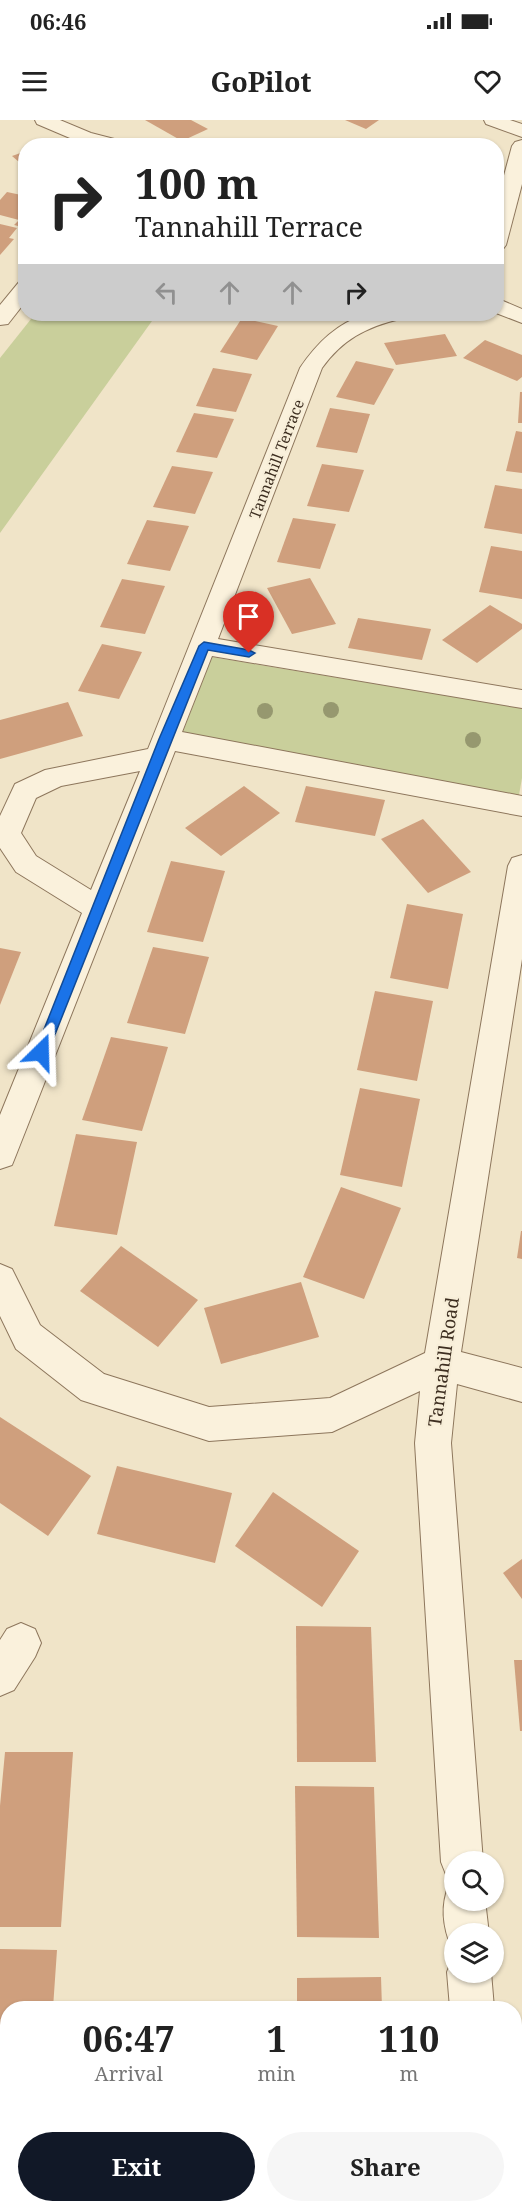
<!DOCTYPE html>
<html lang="en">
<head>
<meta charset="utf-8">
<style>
  :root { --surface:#fff; --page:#f6f6f6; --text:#222; --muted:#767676; --accent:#111827 }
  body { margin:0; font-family:"Noto Serif",serif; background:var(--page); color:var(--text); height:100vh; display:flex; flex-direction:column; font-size:22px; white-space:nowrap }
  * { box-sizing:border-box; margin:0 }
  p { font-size:20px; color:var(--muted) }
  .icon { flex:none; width:33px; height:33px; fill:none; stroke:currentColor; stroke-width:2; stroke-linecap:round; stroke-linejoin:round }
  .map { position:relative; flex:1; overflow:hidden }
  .panel { position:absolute; left:0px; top:1881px; width:522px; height:212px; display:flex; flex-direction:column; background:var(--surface); border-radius:24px 24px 0 0; box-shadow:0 2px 4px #0004 }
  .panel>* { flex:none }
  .banner { position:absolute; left:18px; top:18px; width:486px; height:183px; border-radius:24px; box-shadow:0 2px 4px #0004; background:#fff; color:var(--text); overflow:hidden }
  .tools { position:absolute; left:444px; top:1731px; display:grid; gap:12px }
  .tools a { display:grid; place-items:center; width:60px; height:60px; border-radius:50%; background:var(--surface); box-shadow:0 2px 4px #0004; font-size:30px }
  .pin { position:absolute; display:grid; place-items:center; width:51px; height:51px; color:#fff; margin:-62px -26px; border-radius:50% 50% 50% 0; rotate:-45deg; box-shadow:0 0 6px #0007 }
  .pin .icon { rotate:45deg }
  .me { position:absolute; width:66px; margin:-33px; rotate:22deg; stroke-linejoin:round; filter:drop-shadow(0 0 4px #0008) }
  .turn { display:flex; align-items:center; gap:21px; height:126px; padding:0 18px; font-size:27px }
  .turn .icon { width:78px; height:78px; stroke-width:2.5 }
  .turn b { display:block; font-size:42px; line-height:51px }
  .lanes { display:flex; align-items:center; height:57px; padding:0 18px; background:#0003; justify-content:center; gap:30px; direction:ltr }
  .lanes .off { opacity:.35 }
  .eta { display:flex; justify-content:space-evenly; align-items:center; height:102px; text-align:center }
  .eta b { font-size:36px; font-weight:700; line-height:42px }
  .button { display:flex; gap:12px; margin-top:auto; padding:12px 18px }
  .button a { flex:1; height:69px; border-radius:36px; background:var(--accent); color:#fff; font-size:24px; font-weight:700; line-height:69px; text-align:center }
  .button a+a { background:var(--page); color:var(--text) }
  .status { display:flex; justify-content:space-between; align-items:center; height:42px; padding:0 30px; background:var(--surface); direction:ltr }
  .status svg { height:16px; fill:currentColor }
  header { display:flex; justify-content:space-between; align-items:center; height:78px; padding:0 18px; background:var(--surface); font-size:27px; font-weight:700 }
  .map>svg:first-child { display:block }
  .green { fill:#c9cf9b }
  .building { fill:#cf9f7d }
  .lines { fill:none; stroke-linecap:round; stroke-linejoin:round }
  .minor-casing { stroke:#8d765c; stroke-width:2 }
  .minor { fill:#faf1dc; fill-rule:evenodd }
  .tree { fill:#96986f }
  .route { fill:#1a73e8; stroke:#114b97; stroke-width:1.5 }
  .labels { text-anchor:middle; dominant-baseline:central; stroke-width:4.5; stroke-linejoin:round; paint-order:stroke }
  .far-street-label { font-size:15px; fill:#3d2e20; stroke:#f7eed8 }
  .street-label { font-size:18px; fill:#3d2e20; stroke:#f7eed8 }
</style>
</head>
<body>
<div class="status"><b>06:46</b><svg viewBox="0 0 49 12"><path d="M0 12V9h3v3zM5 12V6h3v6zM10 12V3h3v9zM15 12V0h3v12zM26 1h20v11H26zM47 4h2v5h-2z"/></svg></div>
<header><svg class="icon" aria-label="menu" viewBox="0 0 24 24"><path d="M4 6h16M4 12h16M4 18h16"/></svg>GoPilot<svg class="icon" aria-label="heart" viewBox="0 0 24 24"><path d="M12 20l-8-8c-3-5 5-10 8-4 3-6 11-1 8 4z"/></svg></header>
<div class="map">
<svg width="522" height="2092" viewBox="0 0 522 2092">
  <rect width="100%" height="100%" fill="#f0e4c8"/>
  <!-- green -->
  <g class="green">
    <polygon points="35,194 157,194 0,413 0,238"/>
    <polygon points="212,537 522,588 522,658 519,675 182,614"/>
  </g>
  <!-- building -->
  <g class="building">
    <polygon points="145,0 191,0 208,9 182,21"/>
    <polygon points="345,0 379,0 366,9"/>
    <polygon points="26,31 26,48 12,36"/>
    <polygon points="7,72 26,76 26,108 14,105 19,100 0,95 0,80"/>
    <polygon points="0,104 17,108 9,118 14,119 0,135"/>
    <polygon points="242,198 278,206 257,240 220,232"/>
    <polygon points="445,214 457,236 396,245 384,223"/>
    <polygon points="485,220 522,235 522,257 517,261 463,238"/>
    <polygon points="356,241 394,249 374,285 336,277"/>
    <polygon points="213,248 252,254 236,292 196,286"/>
    <polygon points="520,272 522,272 522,303 518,303"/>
    <polygon points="330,288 370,294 357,333 316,327"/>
    <polygon points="194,293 234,299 217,338 176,332"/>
    <polygon points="516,311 522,312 522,353 506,351"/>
    <polygon points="322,344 364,350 349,392 307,386"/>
    <polygon points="172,346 213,352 195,394 153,387"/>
    <polygon points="495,365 522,369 522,414 484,408"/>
    <polygon points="293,398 336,404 320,449 277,442"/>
    <polygon points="147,400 189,406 170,451 127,444"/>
    <polygon points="491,426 522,431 522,479 479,472"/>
    <polygon points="310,458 336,504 292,514 267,468"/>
    <polygon points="122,459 165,466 145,514 100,507"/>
    <polygon points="490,485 522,504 522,509 477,543 442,520"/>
    <polygon points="358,498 431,509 422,540 348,528"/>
    <polygon points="102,524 142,532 119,579 78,571"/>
    <polygon points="68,582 83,616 0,639 0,600"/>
    <polygon points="244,666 280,693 221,736 185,708"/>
    <polygon points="306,666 385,680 375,716 295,702"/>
    <polygon points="423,699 471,752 428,773 381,719"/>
    <polygon points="171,741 225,751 203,822 147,812"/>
    <polygon points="407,784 463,794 448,869 390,858"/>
    <polygon points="153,827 209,837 185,914 127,903"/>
    <polygon points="0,828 21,832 0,885"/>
    <polygon points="375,871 433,881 417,961 357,950"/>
    <polygon points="111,917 168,927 142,1011 82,1000"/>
    <polygon points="360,968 420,979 402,1067 340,1055"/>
    <polygon points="76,1014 137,1022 117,1115 54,1106"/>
    <polygon points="341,1067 401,1088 364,1179 303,1157"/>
    <polygon points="521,1111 522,1111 522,1139 517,1138"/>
    <polygon points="121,1126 198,1180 158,1227 80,1171"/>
    <polygon points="301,1162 319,1217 221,1244 204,1188"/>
    <polygon points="0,1297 91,1356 48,1416 0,1383"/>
    <polygon points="117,1346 232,1373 215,1443 97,1414"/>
    <polygon points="273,1372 359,1431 322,1487 235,1426"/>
    <polygon points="522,1439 522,1479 503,1453"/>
    <polygon points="296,1506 371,1507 376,1642 297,1642"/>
    <polygon points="514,1540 522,1540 522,1611 520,1611"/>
    <polygon points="5,1632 73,1632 61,1807 0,1807 0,1686"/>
    <polygon points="295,1666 374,1667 379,1818 297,1817"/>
    <polygon points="0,1829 57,1830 53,1888 8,1888 8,2027 0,2027"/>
    <polygon points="381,1857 382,1888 297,1888 297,1858"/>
    <polygon points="0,2072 8,2077 8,2085 21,2085 33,2092 0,2092"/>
    <rect x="299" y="2085" width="89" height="7"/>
  </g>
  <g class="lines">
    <defs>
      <g id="minor">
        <polygon points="35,0 60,0 91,13 126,22 128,26 94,26 77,21 37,4"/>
        <polygon points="484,0 510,0 522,4 522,17 486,4"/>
        <polygon points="522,20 522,64 506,125 503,129 496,131 496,85 512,26 515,22"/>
        <polygon points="26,160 26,181 8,204 0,205 0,185 19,162"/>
        <polygon points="496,178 522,189 522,203 496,193"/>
        <path d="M367 194H403L400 199C366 207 342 220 322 248L218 519 522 570V588L212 536 182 612 522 676V696L175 631 16 1035 12 1045 0 1049V995L82 793 16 752 0 728V696L15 664 45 650 148 629 300 248C317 223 337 203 367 194ZM140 651 91 770 36 736 21 713 36 678 61 666Z"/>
        <polygon points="522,735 522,839 461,1232 522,1248 522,1282 457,1264 451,1323 483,1742 454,1742 454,1760 447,1757 441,1742 415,1323 420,1271 332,1312 209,1321 81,1280 16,1229 0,1196 0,1144 12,1149 40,1205 104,1254 209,1287 330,1278 425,1233 508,746 512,738"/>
        <polygon points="21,1503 35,1509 41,1523 35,1537 14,1570 0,1576 0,1520 7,1509"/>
        <path d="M454 1762V1780H485L489 1814H454V1830L452 1829C443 1808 440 1786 449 1765Z"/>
        <polygon points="453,1836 454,1852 491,1852 494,1888 450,1888 447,1852"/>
        <polygon points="462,2085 508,2085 510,2092 462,2092"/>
      </g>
    </defs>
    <!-- minor casing -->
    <use href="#minor" class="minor-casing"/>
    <!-- minor -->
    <use href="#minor" class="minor"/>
  </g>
  <!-- trees -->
  <g class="tree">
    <circle cx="331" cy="590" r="8"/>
    <circle cx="265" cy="591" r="8"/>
    <circle cx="473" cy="620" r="8"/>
  </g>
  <!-- route -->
  <polygon class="route" points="204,522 249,530 255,533 249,537 208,530 48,932 41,938 37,936 35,932 159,619 199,526"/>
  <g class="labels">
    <!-- far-street labels -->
    <g class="far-street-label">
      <text transform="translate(276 339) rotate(-69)">Tannahill Terrace</text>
    </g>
    <!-- street labels -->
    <g class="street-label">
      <text transform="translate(443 1242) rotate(-82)">Tannahill Road</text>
    </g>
  </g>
</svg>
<div class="tools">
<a><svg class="icon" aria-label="search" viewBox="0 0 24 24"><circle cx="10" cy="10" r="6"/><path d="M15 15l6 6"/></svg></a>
<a><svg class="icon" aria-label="layers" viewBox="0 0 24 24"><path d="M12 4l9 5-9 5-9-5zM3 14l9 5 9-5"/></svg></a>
</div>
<div class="pin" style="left:249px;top:533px;background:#d93025"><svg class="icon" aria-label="arrive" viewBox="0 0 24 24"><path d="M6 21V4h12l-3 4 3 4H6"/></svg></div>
<svg class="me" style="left:41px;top:932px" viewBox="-20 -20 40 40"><path d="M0-17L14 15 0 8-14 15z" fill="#1a73e8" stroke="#fff" stroke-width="4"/></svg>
<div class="banner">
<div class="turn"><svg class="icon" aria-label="right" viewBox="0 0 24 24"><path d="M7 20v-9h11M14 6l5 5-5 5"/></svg><div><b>100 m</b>Tannahill Terrace</div></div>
<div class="lanes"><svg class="icon off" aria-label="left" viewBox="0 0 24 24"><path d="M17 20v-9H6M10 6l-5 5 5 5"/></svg><svg class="icon off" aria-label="ahead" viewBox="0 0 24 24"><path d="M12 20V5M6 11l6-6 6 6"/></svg><svg class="icon off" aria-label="ahead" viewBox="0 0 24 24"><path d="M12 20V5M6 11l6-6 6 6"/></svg><svg class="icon" aria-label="right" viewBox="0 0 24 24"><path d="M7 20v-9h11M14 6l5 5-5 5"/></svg></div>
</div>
<section class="panel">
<div class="eta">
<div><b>06:47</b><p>Arrival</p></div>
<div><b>1</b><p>min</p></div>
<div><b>110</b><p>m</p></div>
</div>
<div class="button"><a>Exit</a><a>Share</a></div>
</section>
</div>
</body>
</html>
